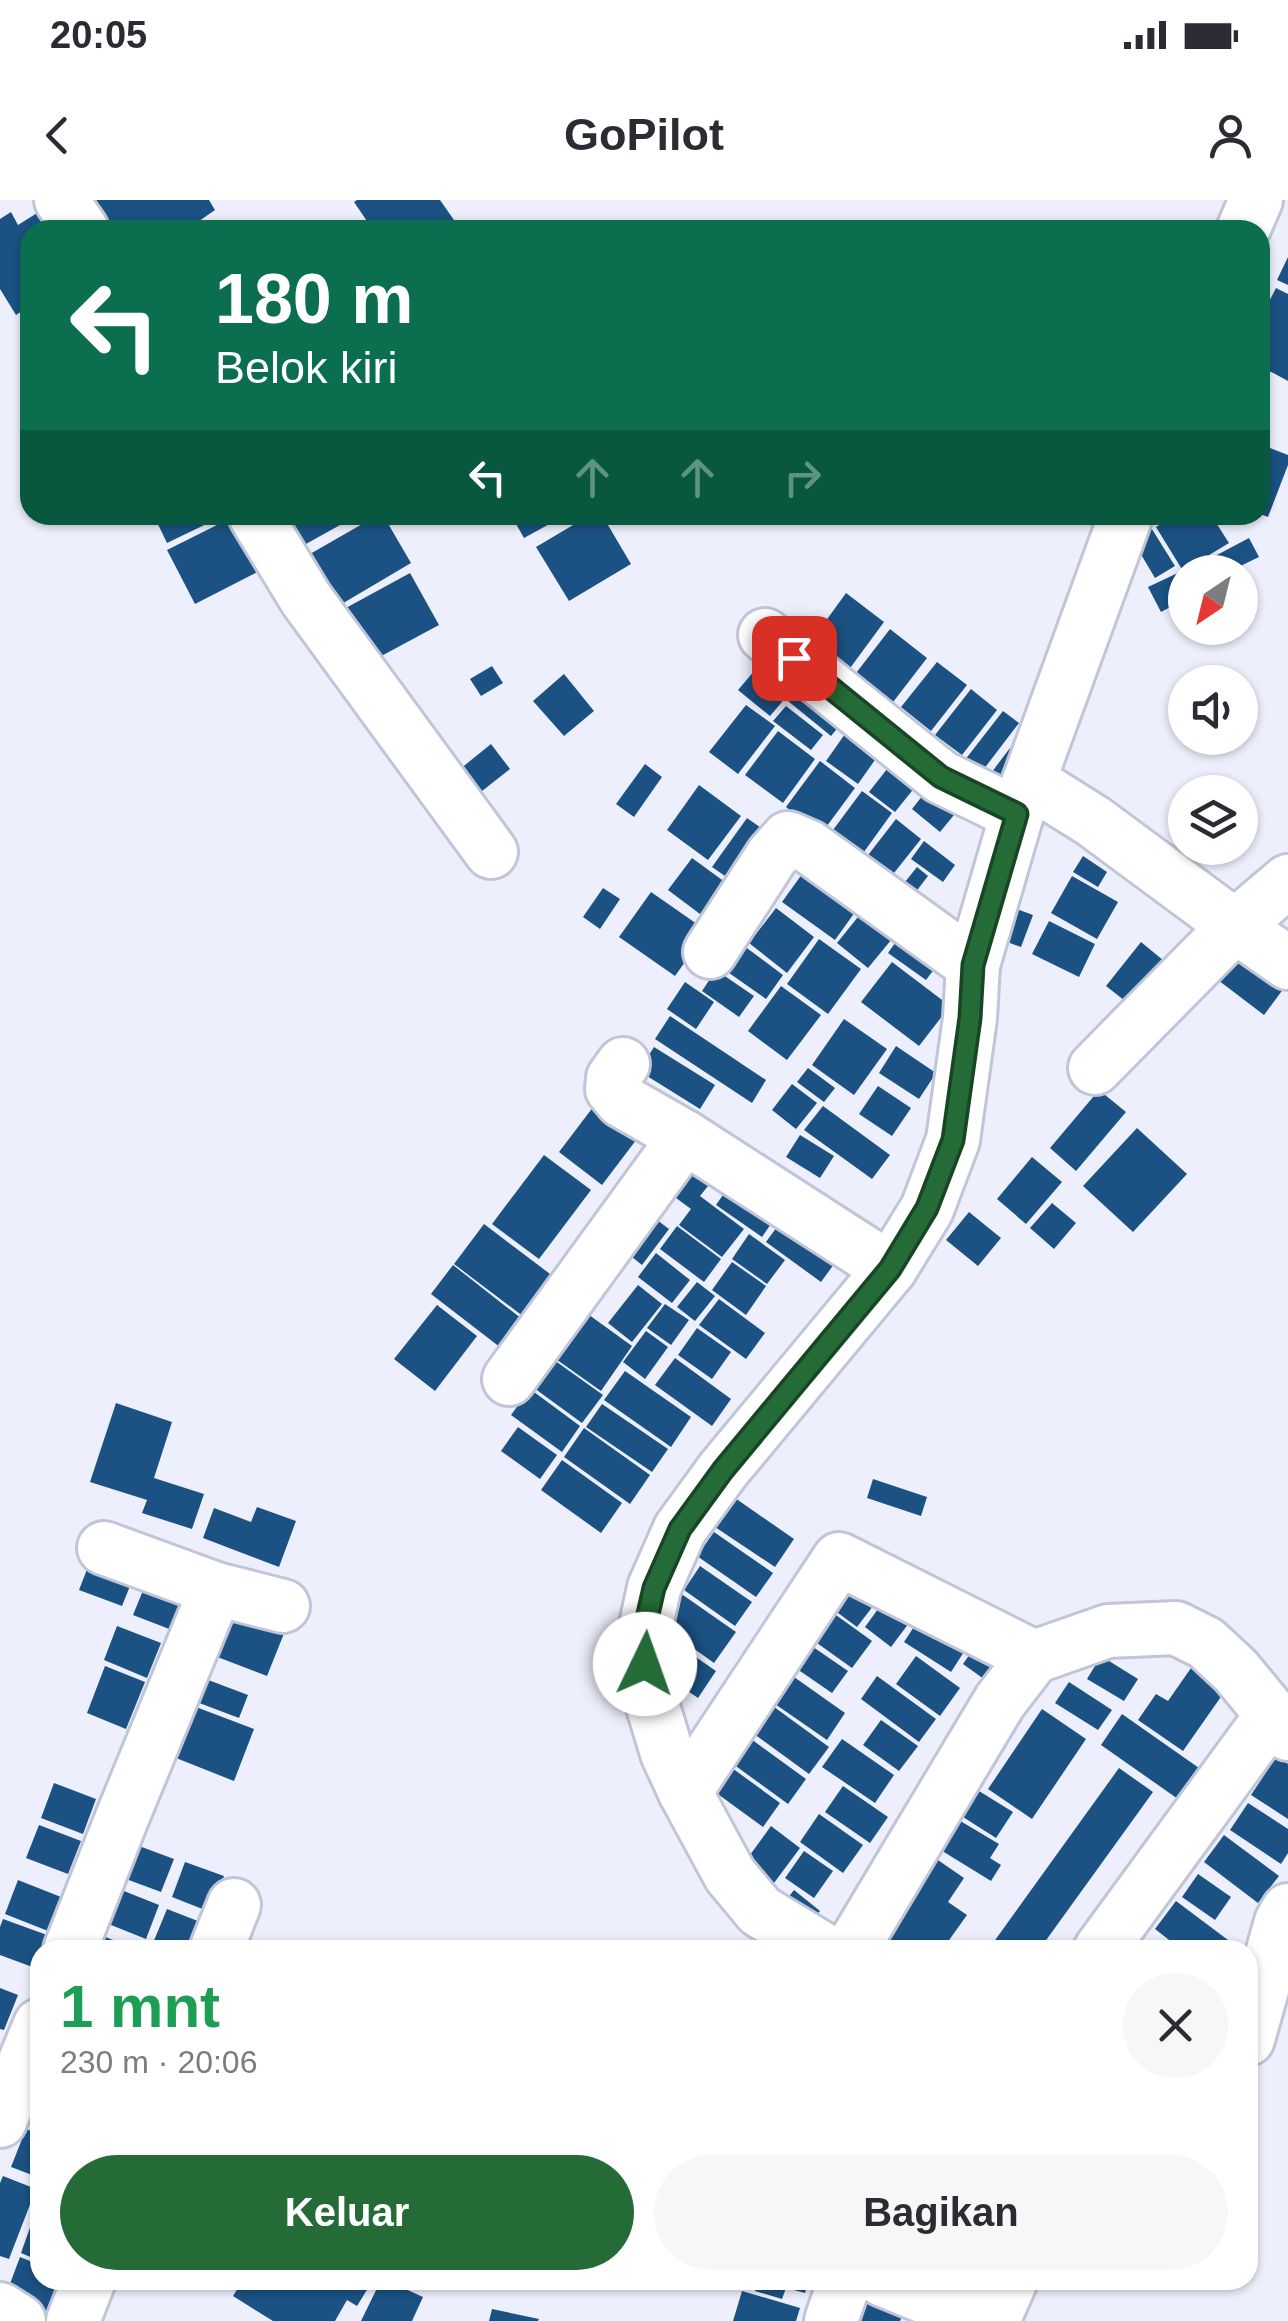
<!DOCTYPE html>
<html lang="id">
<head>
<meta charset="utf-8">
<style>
  :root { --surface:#fff; --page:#f7f7f7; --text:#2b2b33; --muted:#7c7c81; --accent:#256b37 }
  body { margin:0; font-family:Arial,sans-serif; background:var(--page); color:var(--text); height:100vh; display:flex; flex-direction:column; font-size:38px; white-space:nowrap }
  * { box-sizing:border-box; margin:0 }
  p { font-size:32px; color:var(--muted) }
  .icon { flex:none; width:55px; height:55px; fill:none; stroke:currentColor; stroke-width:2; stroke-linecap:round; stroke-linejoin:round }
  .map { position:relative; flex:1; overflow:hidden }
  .details { position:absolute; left:30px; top:1740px; width:1228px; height:350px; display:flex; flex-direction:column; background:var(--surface); border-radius:30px; box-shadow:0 2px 8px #0004 }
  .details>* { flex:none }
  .banner { position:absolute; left:20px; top:20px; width:1250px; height:305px; border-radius:30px; box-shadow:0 2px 8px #0004; background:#0b6e4f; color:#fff; overflow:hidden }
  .needle { width:65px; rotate:215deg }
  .buttons { position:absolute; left:1168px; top:355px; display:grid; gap:20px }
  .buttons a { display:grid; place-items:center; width:90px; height:90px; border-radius:50%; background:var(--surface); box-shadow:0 2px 8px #0004; font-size:50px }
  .pin { position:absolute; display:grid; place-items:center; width:85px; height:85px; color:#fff; margin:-42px; border-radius:20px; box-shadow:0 5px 15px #0006 }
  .me { position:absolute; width:110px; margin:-55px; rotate:3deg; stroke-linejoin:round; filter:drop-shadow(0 0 8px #0008) }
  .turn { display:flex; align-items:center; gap:35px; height:210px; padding:0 30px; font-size:45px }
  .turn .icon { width:130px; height:130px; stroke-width:2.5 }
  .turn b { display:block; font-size:70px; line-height:85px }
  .lanes { display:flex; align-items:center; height:95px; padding:0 30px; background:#0003; justify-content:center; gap:50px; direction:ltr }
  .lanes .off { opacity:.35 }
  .round { display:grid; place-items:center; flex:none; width:105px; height:105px; border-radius:52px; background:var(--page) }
  .head { display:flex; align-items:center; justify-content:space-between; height:170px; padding:0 30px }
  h1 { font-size:60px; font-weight:700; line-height:75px; color:#1e9e55 }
  .cta { display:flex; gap:20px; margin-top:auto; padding:20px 30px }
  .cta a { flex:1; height:115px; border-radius:60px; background:var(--accent); color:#fff; font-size:40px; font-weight:700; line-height:115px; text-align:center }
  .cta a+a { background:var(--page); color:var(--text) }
  .status { display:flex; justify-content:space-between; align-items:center; height:70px; padding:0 50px; background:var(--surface); direction:ltr }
  .status svg { height:28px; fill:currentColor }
  header { display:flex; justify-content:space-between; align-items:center; height:130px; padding:0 30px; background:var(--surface); font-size:45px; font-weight:700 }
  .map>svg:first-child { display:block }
  .building { fill:#1b5283 }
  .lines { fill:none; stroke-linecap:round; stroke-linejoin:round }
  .minor-casing { stroke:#c0c5d7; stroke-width:58 }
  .minor { stroke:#fff; stroke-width:52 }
  .route-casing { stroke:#184624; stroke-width:25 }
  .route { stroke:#256b37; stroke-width:18 }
</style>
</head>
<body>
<div class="status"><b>20:05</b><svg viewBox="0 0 49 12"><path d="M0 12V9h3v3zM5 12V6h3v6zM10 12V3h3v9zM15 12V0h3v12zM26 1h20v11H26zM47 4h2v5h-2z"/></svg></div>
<header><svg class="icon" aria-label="back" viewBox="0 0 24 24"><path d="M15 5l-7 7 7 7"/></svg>GoPilot<svg class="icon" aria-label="person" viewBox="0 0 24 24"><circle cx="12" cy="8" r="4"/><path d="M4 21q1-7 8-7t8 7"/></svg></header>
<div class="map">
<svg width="1288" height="2121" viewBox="0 0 1288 2121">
  <rect width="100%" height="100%" fill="#edf0fc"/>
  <!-- building -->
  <g class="building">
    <polygon points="78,0 209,0 215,10 189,28 190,30 99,30"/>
    <polygon points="357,0 440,0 461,30 373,30 354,2"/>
    <polygon points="53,3 70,30 30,30 30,106 16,115 0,89 0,19 11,12 18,25"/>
    <polygon points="1288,57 1288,85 1277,80"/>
    <polygon points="1276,88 1288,94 1288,181 1260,166 1260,119"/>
    <polygon points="1260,244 1288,255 1288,265 1268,317 1260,314"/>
    <polygon points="156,315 225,315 167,343 154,316"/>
    <polygon points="237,315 265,368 195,404 167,350"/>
    <polygon points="278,315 358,315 297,349"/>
    <polygon points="378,315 383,315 411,363 340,405 310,354"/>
    <polygon points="511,315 566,315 524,338"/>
    <polygon points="590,315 602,315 631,364 569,401 536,347"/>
    <polygon points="1138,315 1168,315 1150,326 1175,366 1155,378 1123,324"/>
    <polygon points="1176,315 1211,315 1229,343 1183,371 1156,327"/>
    <polygon points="1249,338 1259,357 1228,372 1224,372 1215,356"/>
    <polygon points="1182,371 1185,378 1185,399 1161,412 1148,387"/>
    <polygon points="410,373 439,425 372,461 344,409"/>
    <polygon points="846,393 884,422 845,475 807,447"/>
    <polygon points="890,429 927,458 890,506 853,477"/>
    <polygon points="772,450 804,476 770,516 738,490"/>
    <polygon points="937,462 967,485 931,531 901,507"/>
    <polygon points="492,466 503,483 481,496 470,479"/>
    <polygon points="564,474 594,511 564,536 533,501"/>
    <polygon points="807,478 850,513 831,536 788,501"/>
    <polygon points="971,489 997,510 962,555 935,535"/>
    <polygon points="746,505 775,526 738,574 709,552"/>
    <polygon points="786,506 823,535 811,550 773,521"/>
    <polygon points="1003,511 1019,523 977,578 961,565"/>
    <polygon points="857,517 889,540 858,584 826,561"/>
    <polygon points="778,531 815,559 783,603 745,575"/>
    <polygon points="491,544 510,569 463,606 444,582"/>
    <polygon points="1010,548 1026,560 998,598 982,585"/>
    <polygon points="902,550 928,571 895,612 869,592"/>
    <polygon points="820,561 855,588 821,634 786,607"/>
    <polygon points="645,564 662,577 634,617 616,604"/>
    <polygon points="934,581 963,604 940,632 912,609"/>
    <polygon points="699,585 741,616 708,660 667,630"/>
    <polygon points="862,591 892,613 861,656 830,634"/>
    <polygon points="747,618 778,640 744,689 712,667"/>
    <polygon points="896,619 921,639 890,678 865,659"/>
    <polygon points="924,641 955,665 943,682 911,659"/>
    <polygon points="1083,656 1107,672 1098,687 1073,672"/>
    <polygon points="692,658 740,693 716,726 668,690"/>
    <polygon points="810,663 863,701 835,740 782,702"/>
    <polygon points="917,667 928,676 905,706 893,697"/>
    <polygon points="1072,676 1118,702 1097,739 1051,713"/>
    <polygon points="603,688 620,699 600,729 583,717"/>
    <polygon points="651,692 707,731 675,776 619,737"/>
    <polygon points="870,702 901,728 868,768 837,743"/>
    <polygon points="1000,703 1033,715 1021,747 988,735"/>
    <polygon points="776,708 814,737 787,773 749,743"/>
    <polygon points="1049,721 1095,744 1079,777 1032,754"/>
    <polygon points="902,733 941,760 926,780 888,753"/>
    <polygon points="819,739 861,769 828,814 787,784"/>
    <polygon points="1141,742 1169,765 1134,808 1106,786"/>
    <polygon points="740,743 783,775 766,799 722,768"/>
    <polygon points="1233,751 1284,788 1264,815 1214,777"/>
    <polygon points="892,762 950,806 919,846 861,802"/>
    <polygon points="716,770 754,796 739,817 702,791"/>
    <polygon points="685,782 714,802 696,829 667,809"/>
    <polygon points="781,786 821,815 787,860 748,831"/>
    <polygon points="670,816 766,880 752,903 655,839"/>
    <polygon points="844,819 887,849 854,895 812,865"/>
    <polygon points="896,846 936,873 919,899 879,873"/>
    <polygon points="654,847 715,885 700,909 639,871"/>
    <polygon points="808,868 835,888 824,902 797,882"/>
    <polygon points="792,884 817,903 796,929 772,910"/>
    <polygon points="878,886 911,908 892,936 859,914"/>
    <polygon points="1099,890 1126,912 1076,971 1050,948"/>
    <polygon points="603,894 646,927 602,985 559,952"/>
    <polygon points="823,906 890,955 872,979 804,930"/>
    <polygon points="1137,928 1187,974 1133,1032 1083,986"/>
    <polygon points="800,935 834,956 820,978 786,957"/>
    <polygon points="544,955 591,990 539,1059 492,1024"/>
    <polygon points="1032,957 1062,982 1026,1024 997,999"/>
    <polygon points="693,967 712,981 700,996 744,1029 722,1057 679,1025 691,1009 672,995"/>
    <polygon points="738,973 784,1005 762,1037 716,1005"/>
    <polygon points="1052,1003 1076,1023 1054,1049 1030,1028"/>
    <polygon points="790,1009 845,1049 821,1082 766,1042"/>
    <polygon points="969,1012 1001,1038 978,1066 946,1040"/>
    <polygon points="653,1017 669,1029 642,1065 627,1053"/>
    <polygon points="484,1024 558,1080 528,1120 454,1064"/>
    <polygon points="677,1026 721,1059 704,1082 660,1049"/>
    <polygon points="749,1034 785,1060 767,1084 732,1059"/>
    <polygon points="656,1053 690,1080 672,1103 638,1077"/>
    <polygon points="732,1062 766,1086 746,1115 712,1090"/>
    <polygon points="453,1065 527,1123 505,1151 431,1094"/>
    <polygon points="697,1082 715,1096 695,1121 677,1107"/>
    <polygon points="638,1085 662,1104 632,1142 608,1123"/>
    <polygon points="719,1099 765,1133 746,1159 699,1125"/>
    <polygon points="665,1104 689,1120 671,1145 647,1128"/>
    <polygon points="437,1105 477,1136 435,1191 394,1159"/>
    <polygon points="585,1112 632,1146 601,1191 553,1157"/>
    <polygon points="697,1128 731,1152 712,1179 678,1155"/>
    <polygon points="646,1131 668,1147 645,1179 623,1162"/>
    <polygon points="675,1158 731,1199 712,1226 655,1185"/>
    <polygon points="554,1160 603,1195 582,1223 534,1188"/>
    <polygon points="625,1171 691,1217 671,1247 604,1200"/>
    <polygon points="530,1189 580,1226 562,1252 511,1215"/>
    <polygon points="116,1203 172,1222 154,1278 204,1294 192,1329 142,1313 147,1300 90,1282"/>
    <polygon points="602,1204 668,1249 652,1272 586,1227"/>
    <polygon points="518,1227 557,1255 540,1279 501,1251"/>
    <polygon points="584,1228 650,1275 630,1304 564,1257"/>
    <polygon points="562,1260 622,1303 601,1333 541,1290"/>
    <polygon points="873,1279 927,1297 921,1316 867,1298"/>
    <polygon points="735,1298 794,1339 775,1367 715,1327"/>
    <polygon points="257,1307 296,1321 279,1367 203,1338 214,1308 251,1322"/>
    <polygon points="714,1332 773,1373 756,1397 697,1356"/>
    <polygon points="91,1359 134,1376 122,1406 79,1390"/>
    <polygon points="700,1366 752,1402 735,1426 684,1390"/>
    <polygon points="859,1376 883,1393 857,1427 834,1410"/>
    <polygon points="146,1383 190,1400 177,1432 133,1415"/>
    <polygon points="891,1391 918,1411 891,1447 865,1427"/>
    <polygon points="680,1393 736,1432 714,1463 658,1423"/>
    <polygon points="226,1402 287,1426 267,1476 207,1453"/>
    <polygon points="822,1405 872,1441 852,1468 803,1433"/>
    <polygon points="923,1413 969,1444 951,1472 904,1442"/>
    <polygon points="117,1426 161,1443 147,1478 104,1460"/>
    <polygon points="800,1438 848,1471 832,1493 784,1460"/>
    <polygon points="674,1442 716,1471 698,1498 656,1469"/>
    <polygon points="976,1445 1002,1463 988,1482 963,1464"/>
    <polygon points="916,1456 960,1488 940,1516 896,1484"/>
    <polygon points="1101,1456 1138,1479 1124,1501 1087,1479"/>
    <polygon points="105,1466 145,1482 126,1529 87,1513"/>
    <polygon points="1191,1468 1225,1491 1183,1551 1138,1520 1156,1494 1168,1501"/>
    <polygon points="877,1476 936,1519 919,1542 861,1499"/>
    <polygon points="794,1477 845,1513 827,1540 775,1504"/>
    <polygon points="203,1478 248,1495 239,1518 194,1501"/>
    <polygon points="1069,1482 1112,1510 1098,1530 1055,1503"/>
    <polygon points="770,1504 829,1547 809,1574 750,1531"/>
    <polygon points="196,1507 254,1529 234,1581 176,1558"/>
    <polygon points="1042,1509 1086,1539 1032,1619 988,1589"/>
    <polygon points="1122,1514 1199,1568 1178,1599 1101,1545"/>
    <polygon points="881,1520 918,1546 899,1571 863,1545"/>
    <polygon points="751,1539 806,1579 788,1604 733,1564"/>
    <polygon points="842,1539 894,1575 875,1603 822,1567"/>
    <polygon points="1277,1556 1288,1564 1288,1619 1251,1595"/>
    <polygon points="732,1568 780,1603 763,1627 715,1592"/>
    <polygon points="1119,1568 1153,1592 1135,1617 1039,1750 988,1750"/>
    <polygon points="54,1583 96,1599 83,1634 41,1618"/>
    <polygon points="843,1586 888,1617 870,1643 825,1612"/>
    <polygon points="979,1591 1013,1612 996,1638 963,1617"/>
    <polygon points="1248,1603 1288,1629 1288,1653 1281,1664 1230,1630"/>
    <polygon points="819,1614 863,1645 843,1673 800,1642"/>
    <polygon points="957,1619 999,1644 990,1658 1001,1665 991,1681 939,1649"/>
    <polygon points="39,1625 81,1641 68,1674 26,1658"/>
    <polygon points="771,1626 800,1648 771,1687 742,1666"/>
    <polygon points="1224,1635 1279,1676 1258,1703 1204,1662"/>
    <polygon points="131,1643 174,1659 161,1692 118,1676"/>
    <polygon points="804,1651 833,1671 814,1698 785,1678"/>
    <polygon points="935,1658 964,1678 948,1702 967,1715 942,1750 876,1750"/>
    <polygon points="185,1662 224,1676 210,1712 172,1697"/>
    <polygon points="1198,1674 1231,1697 1215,1720 1182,1697"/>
    <polygon points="18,1680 61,1697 48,1731 5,1714"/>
    <polygon points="119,1689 159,1705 146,1739 106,1723"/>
    <polygon points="794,1690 820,1711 810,1723 784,1703"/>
    <polygon points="1176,1701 1236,1746 1233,1750 1182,1750 1155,1729"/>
    <polygon points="167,1709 203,1723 193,1750 171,1750 153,1743"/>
    <polygon points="3,1719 47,1735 35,1768 0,1755 0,1727"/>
    <polygon points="95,1733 139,1750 88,1750"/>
    <polygon points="0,1788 18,1795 4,1830 0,1829"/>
    <polygon points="26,1929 40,1934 40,1978 11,1967"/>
    <polygon points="3,1976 36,1989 9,2059 0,2056 0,1983"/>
    <polygon points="32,2022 40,2025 40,2061 21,2053"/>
    <polygon points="20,2057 40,2065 40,2080 68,2080 54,2116 5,2097"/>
    <polygon points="243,2080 373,2080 357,2106 347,2100 335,2121 273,2121 233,2096"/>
    <polygon points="381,2080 386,2080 423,2097 412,2121 361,2121"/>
    <polygon points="758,2080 809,2080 805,2093 786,2088 782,2099 755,2091"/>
    <polygon points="859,2080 903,2114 900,2121 845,2121"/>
    <polygon points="742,2091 800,2108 796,2121 733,2121"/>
    <polygon points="492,2109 539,2119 538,2121 489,2121"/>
  </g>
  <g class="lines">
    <defs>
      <g id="minor">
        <polyline points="61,0 82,30"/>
        <polyline points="1243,30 1256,0"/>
        <polyline points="255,315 306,399 491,652"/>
        <polyline points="765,435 941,577 1017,614"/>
        <polyline points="1029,581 1093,621 1235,726 1288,763"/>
        <polyline points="710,752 772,656 788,638 809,647 973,765"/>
        <polyline points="623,864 613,878 612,889 622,901 685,937"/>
        <polyline points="1095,868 1235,726 1288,681"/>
        <polyline points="509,1179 685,937 890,1069"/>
        <polyline points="104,1348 216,1389 283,1406"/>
        <polyline points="685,1592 839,1359 1034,1457"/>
        <polyline points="70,1750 122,1618 216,1389"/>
        <polyline points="216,1750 234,1705"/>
        <polyline points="824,1750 760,1711 730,1675 685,1592 667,1553 648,1490 643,1439 654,1388 680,1329 723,1270 890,1069 927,1009 953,940 970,818 973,765 1017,614 1126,315"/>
        <polyline points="851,1750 1000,1501 1034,1457 1108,1431 1176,1428 1206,1443 1236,1471 1288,1534"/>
        <polyline points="1100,1750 1272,1515"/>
        <polyline points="1248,1839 1281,1722 1288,1710"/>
        <polyline points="0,1921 40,1825"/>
        <polyline points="883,2080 984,2121"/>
        <polyline points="0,2109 19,2121"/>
        <polyline points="73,2121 89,2080"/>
        <polyline points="831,2121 845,2080"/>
        <polyline points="993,2121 1011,2080"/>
      </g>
    </defs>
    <!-- minor casing -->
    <use href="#minor" class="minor-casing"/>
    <!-- minor -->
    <use href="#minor" class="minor"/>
  </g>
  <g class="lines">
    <defs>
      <polyline id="route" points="645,1464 642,1440 654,1388 680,1329 723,1270 890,1069 927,1008 953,940 970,818 973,765 1017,614 941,577 794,458"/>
    </defs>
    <!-- route casing -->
    <use href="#route" class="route-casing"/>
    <!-- route -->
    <use href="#route" class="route"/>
  </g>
</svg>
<div class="buttons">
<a><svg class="needle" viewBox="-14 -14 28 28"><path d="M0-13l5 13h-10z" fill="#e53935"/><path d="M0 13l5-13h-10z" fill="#7c7c81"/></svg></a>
<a><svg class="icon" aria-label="sound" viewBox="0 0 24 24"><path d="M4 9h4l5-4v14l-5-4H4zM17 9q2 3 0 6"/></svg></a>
<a><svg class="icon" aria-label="layers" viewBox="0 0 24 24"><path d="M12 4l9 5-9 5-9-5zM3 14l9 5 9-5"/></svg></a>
</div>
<div class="pin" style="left:794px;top:458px;background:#d93025"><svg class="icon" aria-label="arrive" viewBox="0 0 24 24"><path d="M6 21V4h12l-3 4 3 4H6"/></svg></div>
<svg class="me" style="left:645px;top:1464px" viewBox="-20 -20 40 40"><circle r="19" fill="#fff"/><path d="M0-13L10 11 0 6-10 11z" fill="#256b37"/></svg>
<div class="banner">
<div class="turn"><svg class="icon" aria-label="left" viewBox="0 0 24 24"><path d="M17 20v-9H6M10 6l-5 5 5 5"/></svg><div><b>180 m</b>Belok kiri</div></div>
<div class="lanes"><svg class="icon" aria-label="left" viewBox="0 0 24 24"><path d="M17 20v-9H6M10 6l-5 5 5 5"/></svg><svg class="icon off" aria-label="ahead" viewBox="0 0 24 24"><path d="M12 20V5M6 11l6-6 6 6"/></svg><svg class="icon off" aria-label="ahead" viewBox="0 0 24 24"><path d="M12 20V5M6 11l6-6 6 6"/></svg><svg class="icon off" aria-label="right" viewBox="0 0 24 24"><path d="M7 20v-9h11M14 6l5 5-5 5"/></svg></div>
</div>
<section class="details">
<div class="head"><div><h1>1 mnt</h1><p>230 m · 20:06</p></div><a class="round"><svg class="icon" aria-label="close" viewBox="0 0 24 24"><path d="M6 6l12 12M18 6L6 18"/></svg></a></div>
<div class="cta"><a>Keluar</a><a>Bagikan</a></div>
</section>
</div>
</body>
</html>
